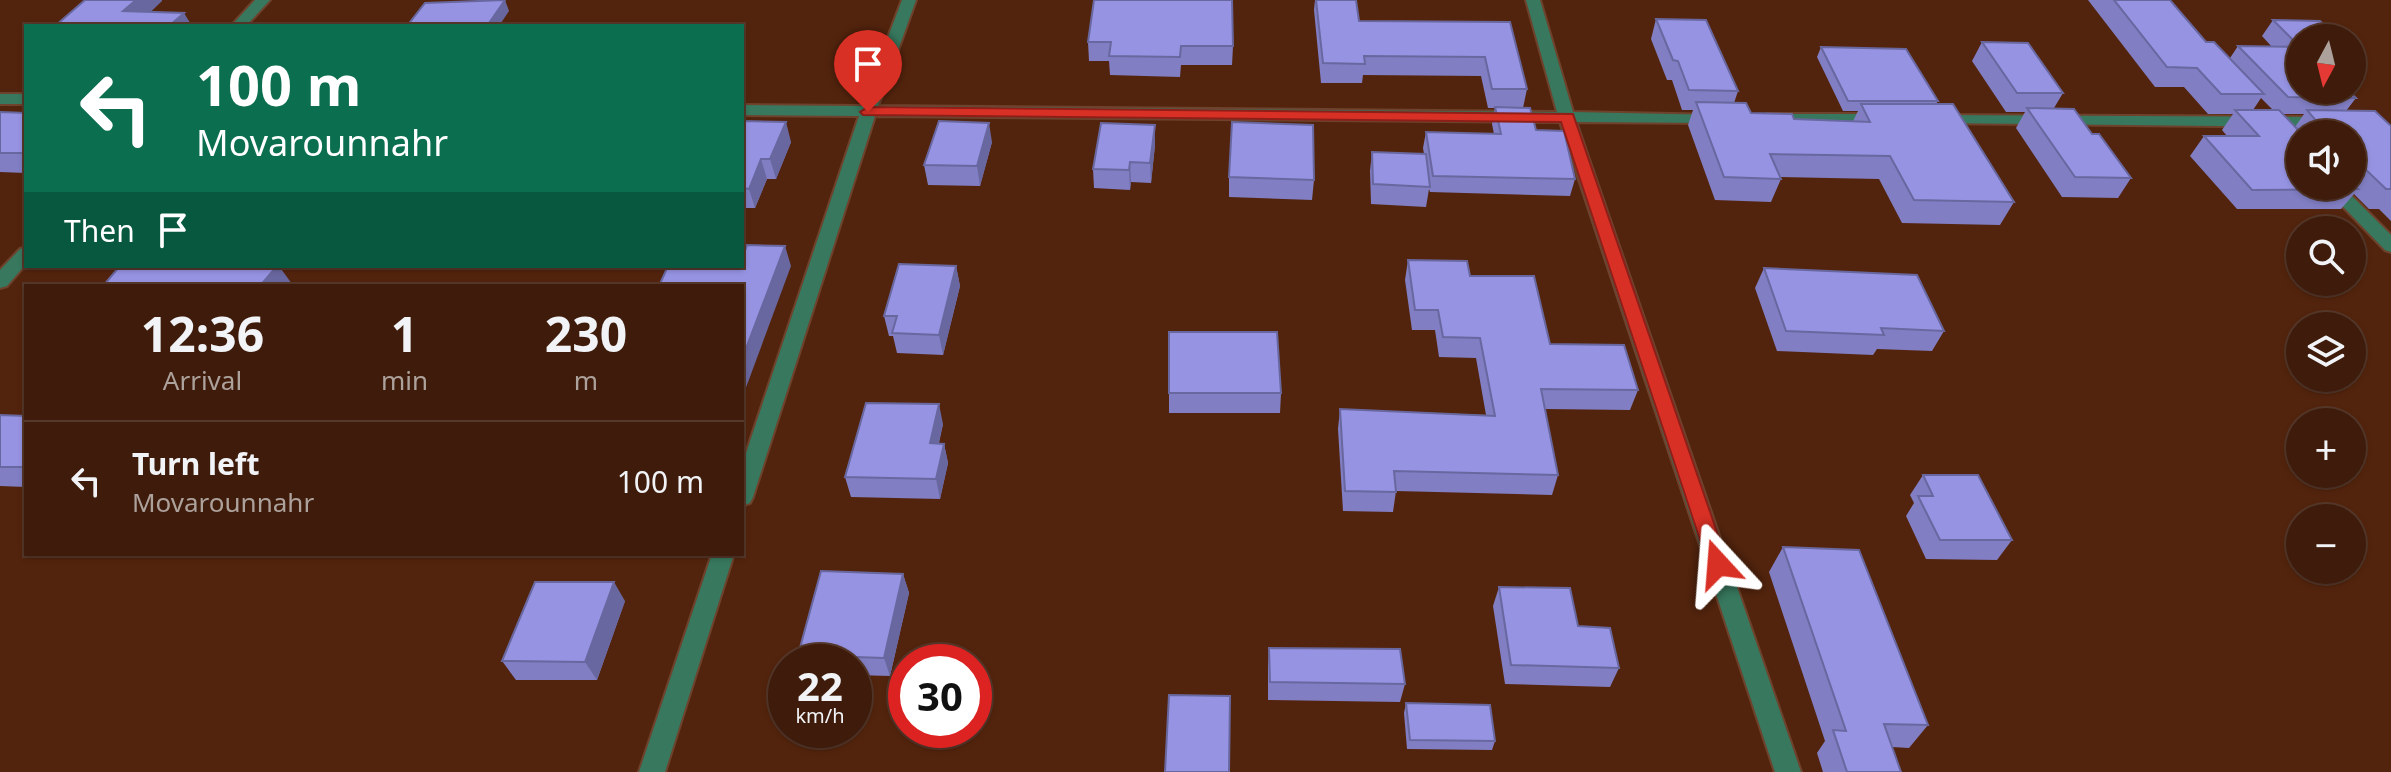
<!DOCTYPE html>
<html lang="en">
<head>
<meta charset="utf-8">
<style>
  :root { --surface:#3e1b0a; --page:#452413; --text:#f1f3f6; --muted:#ada19c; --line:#57392b }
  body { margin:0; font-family:"Noto Sans",sans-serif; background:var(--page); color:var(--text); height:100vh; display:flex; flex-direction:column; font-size:30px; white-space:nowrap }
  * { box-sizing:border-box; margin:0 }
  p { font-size:26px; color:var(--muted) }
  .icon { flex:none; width:44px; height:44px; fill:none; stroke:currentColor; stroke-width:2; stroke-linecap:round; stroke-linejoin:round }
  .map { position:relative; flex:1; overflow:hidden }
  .details { position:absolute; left:24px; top:284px; width:720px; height:272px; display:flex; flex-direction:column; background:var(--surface); border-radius:0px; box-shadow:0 2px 6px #0004,0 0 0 2px var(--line) }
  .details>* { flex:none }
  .guide { position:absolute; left:24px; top:24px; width:720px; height:244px; border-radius:0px; box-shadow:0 2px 6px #0004,0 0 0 2px var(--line); background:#0b6e4f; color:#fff; overflow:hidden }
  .needle { width:52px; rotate:187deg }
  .controls { position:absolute; left:2286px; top:24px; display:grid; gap:16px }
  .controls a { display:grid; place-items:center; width:80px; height:80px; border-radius:50%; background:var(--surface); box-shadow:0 2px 6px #0004,0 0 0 2px var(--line); font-size:40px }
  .speed { position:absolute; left:768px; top:644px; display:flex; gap:16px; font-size:40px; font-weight:700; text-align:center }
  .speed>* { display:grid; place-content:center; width:104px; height:104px; border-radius:50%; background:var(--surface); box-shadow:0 2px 6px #0004,0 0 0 2px var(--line); line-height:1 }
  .speed small { font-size:20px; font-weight:400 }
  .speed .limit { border:12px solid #d22; background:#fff; color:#111 }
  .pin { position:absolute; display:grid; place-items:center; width:68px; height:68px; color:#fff; margin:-82px -34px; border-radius:50% 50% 50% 0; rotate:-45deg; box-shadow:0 0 8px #0007 }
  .pin .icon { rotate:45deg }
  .me { position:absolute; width:88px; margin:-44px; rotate:341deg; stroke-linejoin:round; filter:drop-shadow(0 0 6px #0008) }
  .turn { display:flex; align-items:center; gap:28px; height:168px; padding:0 40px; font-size:36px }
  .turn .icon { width:104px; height:104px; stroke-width:2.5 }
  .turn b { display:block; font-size:56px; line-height:68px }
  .then { display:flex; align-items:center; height:76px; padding:0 40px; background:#0003; gap:16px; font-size:30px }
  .eta { display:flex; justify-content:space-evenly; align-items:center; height:136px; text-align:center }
  .eta b { font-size:48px; font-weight:700; line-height:56px }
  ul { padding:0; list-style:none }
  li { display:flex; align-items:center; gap:24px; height:120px; padding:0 40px; border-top:2px solid var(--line) }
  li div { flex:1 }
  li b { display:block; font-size:30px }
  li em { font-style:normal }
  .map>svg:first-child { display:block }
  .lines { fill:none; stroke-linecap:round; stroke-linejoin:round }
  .street-casing { stroke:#6e422c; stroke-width:4 }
  .street { fill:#37785e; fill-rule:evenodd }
  .wall { fill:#817ec3; fill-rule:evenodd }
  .shaded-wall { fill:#69679f }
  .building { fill:#9693e3; stroke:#69679f; stroke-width:2 }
  .route { fill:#d93025; stroke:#8d1f18; stroke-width:2 }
</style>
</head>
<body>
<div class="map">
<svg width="2391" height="772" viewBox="0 0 2391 772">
  <rect width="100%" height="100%" fill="#53240d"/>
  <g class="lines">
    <defs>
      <g id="street">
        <polygon points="255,0 270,0 246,26 231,26"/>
        <polygon points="902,0 916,0 878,106 1557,112 1526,0 1540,0 1573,112 1721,115 1721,121 1715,123 1576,122 1801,772 1775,772 1560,122 875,116 753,497 750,503 742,506 742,465 859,116 742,115 742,105 862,106"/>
        <rect x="0" y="94" width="26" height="10"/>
        <polygon points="1767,114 1879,114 1887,119 1879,124 1761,122 1761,116"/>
        <polygon points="1935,115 2323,117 2331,122 2323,127 1929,123 1929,117"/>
        <polygon points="2323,186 2342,186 2391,235 2391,252 2385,250"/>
        <polygon points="26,247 26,264 7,286 0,288 0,270 20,249"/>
        <polygon points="712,554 734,554 665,772 639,772"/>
      </g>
    </defs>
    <!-- street casing -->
    <use href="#street" class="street-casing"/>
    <!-- street -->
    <use href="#street" class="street"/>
  </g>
  <!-- wall -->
  <g class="wall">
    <polygon points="1315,0 1356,0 1359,21 1510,22 1527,89 1523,108 1536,130 1575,179 1570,196 1430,192 1429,189 1426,207 1371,204 1370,171 1372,152 1424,154 1423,148 1426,132 1494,134 1492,124 1495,108 1488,108 1481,76 1363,75 1362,83 1321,83 1314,10"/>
    <path d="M2088 0H2170L2206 42 2230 58 2238 46 2272 47 2262 36 2273 20 2320 21 2300 90 2356 98 2346 111 2391 126V221L2379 209H2369L2354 194 2341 209H2237L2190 156 2204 136H2227L2222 130 2233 114H2208L2184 87H2155ZM2261 98 2273 110H2253ZM2283 114H2304L2295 127ZM2300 134H2352V186Z"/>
    <polygon points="1656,19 1738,91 1734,103 1751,113 1794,119 1853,121 1858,111 1843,111 1817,57 1821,47 1938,101 1936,104 2014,202 2000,225 1902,223 1879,179 1780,177 1781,179 1771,202 1715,200 1688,125 1693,110 1682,110 1672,80 1667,80 1651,39"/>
    <polygon points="1088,42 1233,46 1232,65 1181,65 1180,77 1110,75 1109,61 1089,61"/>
    <polygon points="1982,42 2063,93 2054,108 2092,134 2131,178 2118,198 2062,197 2016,128 2025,112 2006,112 1972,61"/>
    <polygon points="0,112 26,113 26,173 0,172"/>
    <polygon points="742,121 791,142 776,179 767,179 755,208 742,208"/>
    <polygon points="1155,125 1155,145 1151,183 1131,182 1130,190 1094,188 1093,169"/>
    <polygon points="992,142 980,186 928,185 924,165"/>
    <polygon points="1229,177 1314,180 1312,200 1229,197"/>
    <polygon points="1408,260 1470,276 1550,344 1638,390 1630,410 1545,409 1558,475 1552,495 1396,491 1393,512 1343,511 1338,429 1340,409 1486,415 1476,358 1439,357 1435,330 1412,330 1405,280"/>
    <polygon points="956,266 960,286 943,355 897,353 893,336 889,336 884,316"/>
    <polygon points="1764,268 1944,331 1932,351 1877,349 1873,355 1777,351 1755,288"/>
    <polygon points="1169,393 1281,393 1280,413 1169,413"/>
    <polygon points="0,415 26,416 26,487 0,486"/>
    <polygon points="943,424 939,443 944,444 948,463 940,499 851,497 845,477"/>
    <polygon points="1923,475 2012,540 1997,560 1926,559 1906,516 1914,503 1910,495"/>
    <polygon points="1783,547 1928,725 1909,748 1892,747 1901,772 1823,772 1817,753 1825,741 1769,572"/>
    <polygon points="903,574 909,593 890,676 854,675 854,662 801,662 798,655"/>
    <polygon points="1499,587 1578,626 1619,668 1610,687 1505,684 1493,606"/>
    <polygon points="625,601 597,680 516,680 502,661"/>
    <polygon points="1269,648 1405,684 1400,702 1268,700 1268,666"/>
    <polygon points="1406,703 1495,741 1492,750 1407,749 1404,713"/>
  </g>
  <!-- shaded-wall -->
  <g class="shaded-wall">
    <polygon points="136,0 162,0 162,1 136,26 123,11"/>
    <polygon points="505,0 509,11 499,26 487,26"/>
    <polygon points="184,13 192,26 169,26"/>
    <polygon points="786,122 791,142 776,179 770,159"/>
    <polygon points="989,123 992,142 980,186 977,166"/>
    <polygon points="1155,125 1155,145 1151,183 1150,163"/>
    <polygon points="761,159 767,179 755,208 749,189"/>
    <polygon points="1130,162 1131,182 1130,190 1129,170"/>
    <polygon points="785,246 791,266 744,393 742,388 742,359"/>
    <polygon points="277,266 279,266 292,284 290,286 260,286"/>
    <polygon points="956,266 960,286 943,355 939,335"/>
    <polygon points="939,404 943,424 934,462 930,443"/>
    <polygon points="944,444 948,463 940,499 936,479"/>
    <polygon points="903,574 909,593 890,676 884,658"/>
    <polygon points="614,582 625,601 597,680 585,662"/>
  </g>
  <!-- building -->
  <g class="building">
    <polygon points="85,0 136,0 123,11 184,13 169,26 55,26"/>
    <polygon points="505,0 487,26 407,26 425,3"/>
    <polygon points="1094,0 1232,0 1233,46 1181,46 1180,57 1109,56 1111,42 1088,42"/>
    <polygon points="1316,0 1356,0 1359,21 1510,22 1527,89 1492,89 1485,57 1364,56 1365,64 1323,63"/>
    <polygon points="2114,0 2170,0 2206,42 2214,42 2264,94 2221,94 2197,68 2167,67"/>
    <polygon points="1656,19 1706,20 1738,91 1689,90 1678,61 1673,60"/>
    <polygon points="2273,20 2320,21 2338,38 2300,38 2300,90 2348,90 2356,98 2288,97 2238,46 2300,47"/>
    <polygon points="1982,42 2028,43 2063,93 2017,93"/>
    <polygon points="1821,47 1906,49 1938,101 1848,101"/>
    <polygon points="1696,102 1746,103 1751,113 1792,114 1794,119 1870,122 1861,104 1953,104 2014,202 1914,200 1890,156 1770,154 1781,179 1724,177"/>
    <polygon points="1495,107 1530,108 1536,130 1564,131 1575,179 1433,176 1426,132 1501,134"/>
    <polygon points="2027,108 2074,109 2092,134 2099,134 2131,178 2075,177"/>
    <polygon points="2235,110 2279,110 2302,134 2300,134 2300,186 2352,186 2352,184 2358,189 2252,190 2204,136 2259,136"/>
    <polygon points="2307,110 2375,111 2391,126 2391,189 2386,189 2360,164 2352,164 2352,134 2318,134 2318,123"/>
    <polygon points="0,112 26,113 26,153 0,153"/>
    <polygon points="742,121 786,122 770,159 761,159 749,189 742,188"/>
    <polygon points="939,121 989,123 977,166 924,165"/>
    <polygon points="1232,122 1313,125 1314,180 1229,177"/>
    <polygon points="1101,123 1155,125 1150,163 1130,162 1129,170 1093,169"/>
    <polygon points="1372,152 1426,154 1430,187 1373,184"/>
    <polygon points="747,245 785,246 742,359 742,286 659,286 668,266 742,266 742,259"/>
    <polygon points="1408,260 1467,261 1470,276 1534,276 1550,344 1624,345 1638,390 1541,389 1558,475 1394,471 1396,492 1345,491 1340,409 1495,416 1480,338 1443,337 1438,310 1415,310"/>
    <polygon points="899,264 956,266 939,335 892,333 897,316 884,316"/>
    <polygon points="223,266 277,266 260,286 103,286 119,267 220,269"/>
    <polygon points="1764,268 1917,275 1944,331 1881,328 1884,335 1786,331"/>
    <polygon points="1169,332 1277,332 1281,393 1169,393"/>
    <polygon points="866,403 939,404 930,443 944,444 936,479 845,477"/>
    <polygon points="0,415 26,416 26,467 0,467"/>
    <polygon points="1923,475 1978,475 2012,540 1940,540 1918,496 1933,496"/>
    <polygon points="1783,547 1859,550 1928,725 1884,724 1901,772 1847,772 1833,730 1846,731"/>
    <polygon points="821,571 903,574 884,658 798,655"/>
    <polygon points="535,582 614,582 585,662 502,661"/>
    <polygon points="1499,587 1570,588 1578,626 1610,628 1619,668 1511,665"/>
    <polygon points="1269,648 1400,649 1405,684 1270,682"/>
    <polygon points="1169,695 1230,696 1229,772 1165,772"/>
    <polygon points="1406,703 1490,705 1495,741 1410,740"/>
  </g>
  <!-- route -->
  <polygon class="route" points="868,107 1573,114 1728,564 1725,570 1718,572 1711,570 1708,564 1561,122 863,115 860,112"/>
</svg>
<div class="controls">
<a><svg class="needle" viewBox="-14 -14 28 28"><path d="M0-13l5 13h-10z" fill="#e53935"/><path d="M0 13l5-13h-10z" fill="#ada19c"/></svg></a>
<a><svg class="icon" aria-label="sound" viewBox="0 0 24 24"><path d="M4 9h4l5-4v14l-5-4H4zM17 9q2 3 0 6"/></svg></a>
<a><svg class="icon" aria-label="search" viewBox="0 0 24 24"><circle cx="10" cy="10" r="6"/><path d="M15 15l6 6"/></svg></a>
<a><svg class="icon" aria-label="layers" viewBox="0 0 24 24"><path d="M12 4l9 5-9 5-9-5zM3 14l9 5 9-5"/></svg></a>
<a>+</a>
<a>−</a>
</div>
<div class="speed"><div>22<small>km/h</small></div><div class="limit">30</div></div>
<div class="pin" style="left:868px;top:112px;background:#d93025"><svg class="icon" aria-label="arrive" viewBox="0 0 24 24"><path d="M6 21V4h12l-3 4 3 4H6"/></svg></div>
<svg class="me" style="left:1718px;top:564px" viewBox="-20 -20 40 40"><path d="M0-17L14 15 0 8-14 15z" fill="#d93025" stroke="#fff" stroke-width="4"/></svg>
<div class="guide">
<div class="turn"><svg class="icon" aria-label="left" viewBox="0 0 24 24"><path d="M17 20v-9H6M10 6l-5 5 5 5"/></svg><div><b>100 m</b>Movarounnahr</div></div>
<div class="then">Then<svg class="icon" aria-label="arrive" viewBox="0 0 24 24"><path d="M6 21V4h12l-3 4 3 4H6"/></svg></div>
</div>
<section class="details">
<div class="eta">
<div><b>12:36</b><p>Arrival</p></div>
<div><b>1</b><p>min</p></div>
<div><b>230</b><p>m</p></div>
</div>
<ul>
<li><svg class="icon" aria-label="left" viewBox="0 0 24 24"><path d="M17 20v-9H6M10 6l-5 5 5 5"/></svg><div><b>Turn left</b><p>Movarounnahr</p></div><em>100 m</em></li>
</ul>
</section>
</div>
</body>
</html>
